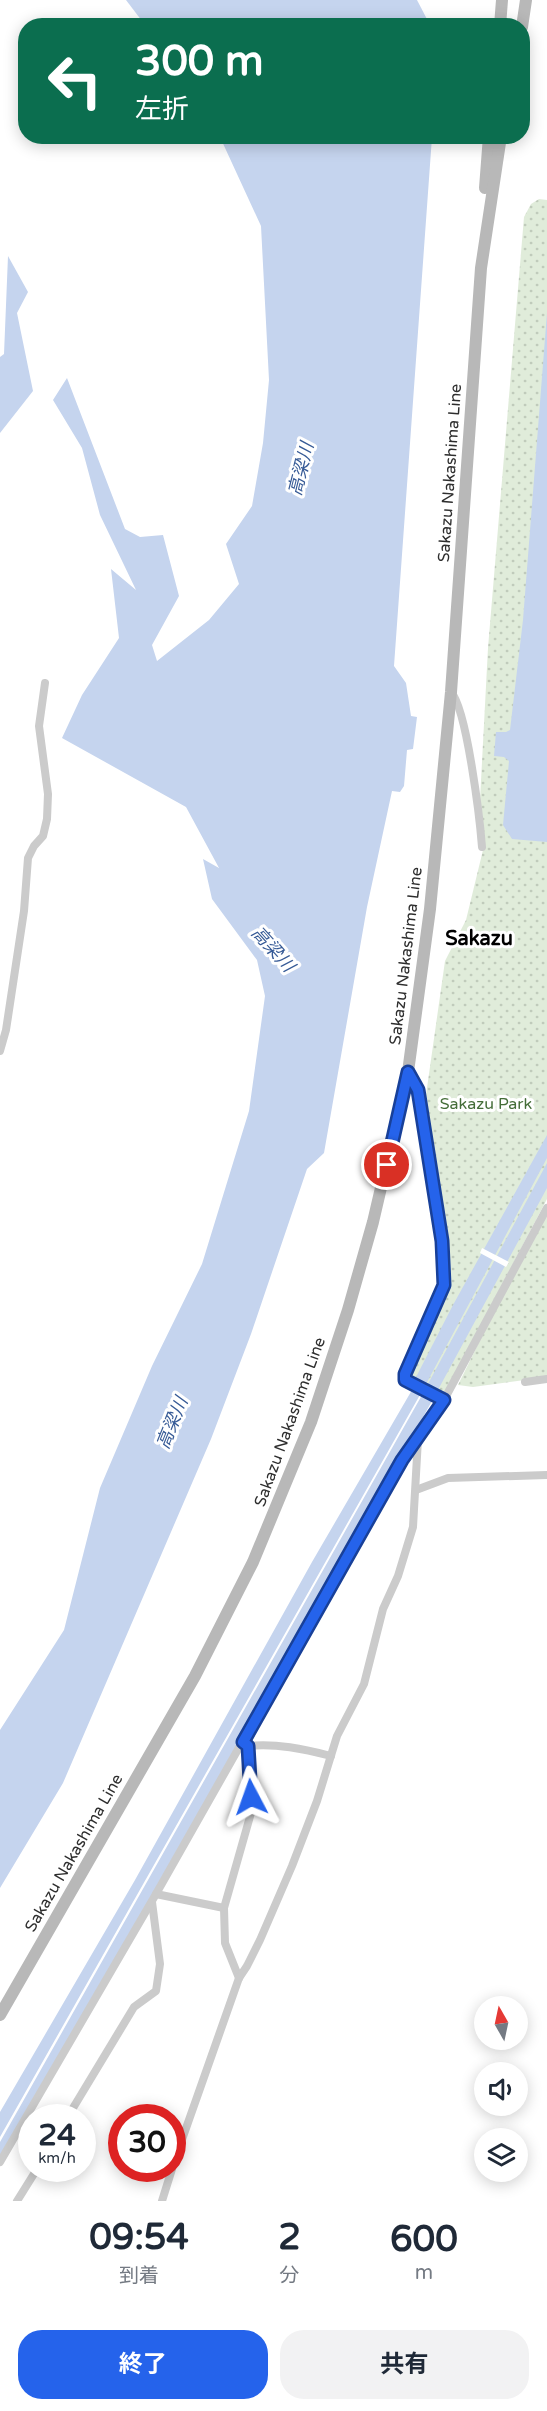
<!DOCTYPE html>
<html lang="ja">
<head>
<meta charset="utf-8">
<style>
  :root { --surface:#fff; --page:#f2f2f3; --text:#1f2937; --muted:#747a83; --accent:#2563eb }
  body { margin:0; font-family:"Varela Round","Noto Sans JP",sans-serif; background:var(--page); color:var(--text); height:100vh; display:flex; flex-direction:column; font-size:22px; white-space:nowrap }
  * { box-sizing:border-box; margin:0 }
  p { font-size:20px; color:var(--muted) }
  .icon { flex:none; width:33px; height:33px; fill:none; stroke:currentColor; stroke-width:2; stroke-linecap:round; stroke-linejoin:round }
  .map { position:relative; height:2201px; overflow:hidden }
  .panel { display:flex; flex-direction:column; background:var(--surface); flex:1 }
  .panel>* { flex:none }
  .banner { position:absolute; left:18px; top:18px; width:512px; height:126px; border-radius:24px; box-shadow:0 3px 15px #0003; background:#0b6e4f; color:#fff; overflow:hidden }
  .needle { width:39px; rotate:351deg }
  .fabs { position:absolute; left:474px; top:1996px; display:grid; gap:12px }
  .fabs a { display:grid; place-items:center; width:54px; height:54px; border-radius:50%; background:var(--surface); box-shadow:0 3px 15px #0003; font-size:30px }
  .speed { position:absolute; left:18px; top:2104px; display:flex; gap:12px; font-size:30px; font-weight:700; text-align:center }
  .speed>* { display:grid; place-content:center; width:78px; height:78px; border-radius:50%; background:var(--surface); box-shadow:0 3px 15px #0003; line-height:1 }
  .speed small { font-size:15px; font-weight:400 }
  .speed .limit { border:9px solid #d22; background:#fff; color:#111 }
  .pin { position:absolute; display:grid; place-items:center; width:51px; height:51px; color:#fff; margin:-26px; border:3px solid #fff; border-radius:50%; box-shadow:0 2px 6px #0007 }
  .me { position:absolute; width:66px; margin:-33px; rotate:356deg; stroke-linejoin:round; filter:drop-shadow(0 0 4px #0008) }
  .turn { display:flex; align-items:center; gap:21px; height:126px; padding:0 18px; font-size:27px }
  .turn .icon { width:78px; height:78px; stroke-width:2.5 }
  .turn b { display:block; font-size:42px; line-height:51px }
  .eta { display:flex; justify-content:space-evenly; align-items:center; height:102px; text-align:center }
  .eta b { font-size:36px; font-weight:700; line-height:42px }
  .action { display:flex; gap:12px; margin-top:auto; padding:12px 18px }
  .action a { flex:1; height:69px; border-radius:24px; background:var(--accent); color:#fff; font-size:24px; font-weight:700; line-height:69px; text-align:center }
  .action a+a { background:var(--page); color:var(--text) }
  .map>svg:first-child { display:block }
  .park { fill:url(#park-dots) }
  .water { fill:#c5d4ee }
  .pier { fill:#fff }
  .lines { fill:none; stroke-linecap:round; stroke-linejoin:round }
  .minor { stroke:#cbcbcb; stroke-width:8 }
  .secondary { stroke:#b8b8b8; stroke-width:12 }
  .route-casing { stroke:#184099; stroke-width:15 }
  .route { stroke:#2563eb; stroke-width:10 }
  .labels { text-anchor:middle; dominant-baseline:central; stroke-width:6; stroke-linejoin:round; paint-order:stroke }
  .street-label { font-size:16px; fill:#2e2e2e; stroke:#fff }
  .park-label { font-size:16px; fill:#446d38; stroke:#fff }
  .water-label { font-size:18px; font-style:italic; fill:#365a96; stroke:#fff }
  .quarter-label { font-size:20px; font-weight:bold; fill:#000; stroke:#fff }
</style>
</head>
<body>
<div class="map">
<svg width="547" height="2201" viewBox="0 0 547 2201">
  <defs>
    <pattern id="park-dots" width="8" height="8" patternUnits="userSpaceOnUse" patternTransform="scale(1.5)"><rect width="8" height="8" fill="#e0ecda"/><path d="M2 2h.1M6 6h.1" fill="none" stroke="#c0cbbb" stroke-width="1.8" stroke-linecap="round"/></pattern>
  </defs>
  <rect width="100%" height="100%" fill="#fff"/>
  <!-- park -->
  <g class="park">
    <polygon points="539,199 547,200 547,1199 445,1393 440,1395 408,1376 446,1287 425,1102 445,961 466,920 483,850 480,800 488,648 524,217 531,204"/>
    <polygon points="547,1213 547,1377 473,1387 458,1385 494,1312"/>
  </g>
  <!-- water -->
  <g class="water">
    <polygon points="126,0 417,0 430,25 145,25"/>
    <polygon points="220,137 432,137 394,666 406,683 411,716 417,717 413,749 407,750 404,786 400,792 392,791 367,907 324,1153 307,1169 251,1334 211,1439 63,1783 0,1888 0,1730 64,1630 100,1488 152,1366 202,1264 249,1111 265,996 257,960 212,899 203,859 219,868 186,807 62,738 82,695 119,638 111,569 136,590 100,515 82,448 53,400 67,378 125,529 140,537 163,535 179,596 152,645 157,661 209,620 239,584 226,544 252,506 263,443 269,380 261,226"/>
    <polygon points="8,256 28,292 17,313 33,391 0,433 0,357 4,354"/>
    <polygon points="547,313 547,842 512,839 503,825 509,761 504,757 494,756 496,732 506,732 510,730 523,620"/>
    <polygon points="547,1135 547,1158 425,1386 0,2137 0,2112 135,1880 312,1562 412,1390 414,1381 453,1305"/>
    <polygon points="547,1163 547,1188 432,1401 0,2163 0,2142 422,1395"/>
  </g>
  <!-- pier -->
  <polygon class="pier" points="482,1248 509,1262 506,1267 480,1253"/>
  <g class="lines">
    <!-- minor -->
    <g class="minor">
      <path d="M451 692C467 709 480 821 482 847"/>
      <polyline points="0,1051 6,1030 24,911 28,858 34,846 43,836 47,819 48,794 39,726 45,683"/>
      <polyline points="408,1072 418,1090 442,1241 444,1285 405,1374 405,1379 444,1400"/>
      <polyline points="525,1382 547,1379"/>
      <polyline points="416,1490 448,1478 547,1475"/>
      <path d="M245 1744 248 1746C276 1743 304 1749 331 1756"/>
      <polyline points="156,1894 224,1908"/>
      <polyline points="239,1978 225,1943 224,1908 251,1813 248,1746"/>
      <polyline points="67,2118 134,2007 156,1991 160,1964 152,1902"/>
      <polyline points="0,2162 156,1894 402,1460 444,1400 547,1208"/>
      <polyline points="172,2168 239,1978 247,1966 260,1940 292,1866 317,1801 337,1736 364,1684 383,1609 398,1576 413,1527 418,1439"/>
      <polyline points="17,2201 37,2169"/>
      <polyline points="162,2201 172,2169"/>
    </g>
    <!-- secondary -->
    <g class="secondary">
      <polyline points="500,26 502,0"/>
      <polyline points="522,27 526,0"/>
      <polyline points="485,188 489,136"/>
      <polyline points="0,2015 195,1676 253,1562 311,1422 348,1310 373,1222 408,1072 430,909 451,692 481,268 501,136"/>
    </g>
  </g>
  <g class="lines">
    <defs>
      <polyline id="route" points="251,1797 248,1746 243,1742 402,1460 444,1400 405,1380 405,1374 444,1285 442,1241 418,1090 408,1072 387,1165"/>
    </defs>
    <!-- route casing -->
    <use href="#route" class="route-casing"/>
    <!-- route -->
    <use href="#route" class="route"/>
  </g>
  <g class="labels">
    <!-- street labels -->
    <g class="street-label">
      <text transform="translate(450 473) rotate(-86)">Sakazu Nakashima Line</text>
      <text transform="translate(406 956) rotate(-83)">Sakazu Nakashima Line</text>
      <text transform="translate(290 1422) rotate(-70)">Sakazu Nakashima Line</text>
      <text transform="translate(74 1853) rotate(-60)">Sakazu Nakashima Line</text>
    </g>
    <!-- park labels -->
    <g class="park-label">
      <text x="486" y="1104">Sakazu Park</text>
    </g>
    <!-- water labels -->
    <g class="water-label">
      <text transform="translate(301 469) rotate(-76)">高梁川</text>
      <text transform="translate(273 949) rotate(48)">高梁川</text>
      <text transform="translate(172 1423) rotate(-68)">高梁川</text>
    </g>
    <!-- quarter labels -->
    <g class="quarter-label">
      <text x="479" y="939">Sakazu</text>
    </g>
  </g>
</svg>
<div class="fabs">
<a><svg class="needle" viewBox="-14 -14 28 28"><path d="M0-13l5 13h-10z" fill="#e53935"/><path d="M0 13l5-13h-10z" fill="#747a83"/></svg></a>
<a><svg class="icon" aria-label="sound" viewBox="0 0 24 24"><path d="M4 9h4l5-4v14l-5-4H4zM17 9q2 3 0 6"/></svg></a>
<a><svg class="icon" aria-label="layers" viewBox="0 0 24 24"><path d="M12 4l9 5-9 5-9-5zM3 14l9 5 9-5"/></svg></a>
</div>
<div class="speed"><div>24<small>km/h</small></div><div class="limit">30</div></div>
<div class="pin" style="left:387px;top:1165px;background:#d93025"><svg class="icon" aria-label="arrive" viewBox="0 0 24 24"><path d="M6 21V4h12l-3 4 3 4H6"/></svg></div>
<svg class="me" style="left:251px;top:1797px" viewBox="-20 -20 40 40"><path d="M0-17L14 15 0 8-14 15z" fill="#2563eb" stroke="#fff" stroke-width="4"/></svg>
<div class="banner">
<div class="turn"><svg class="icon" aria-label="left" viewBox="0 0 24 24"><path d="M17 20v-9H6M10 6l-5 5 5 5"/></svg><div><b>300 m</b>左折</div></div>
</div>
</div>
<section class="panel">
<div class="eta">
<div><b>09:54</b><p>到着</p></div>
<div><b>2</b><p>分</p></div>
<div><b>600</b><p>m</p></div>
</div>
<div class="action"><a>終了</a><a>共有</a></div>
</section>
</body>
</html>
